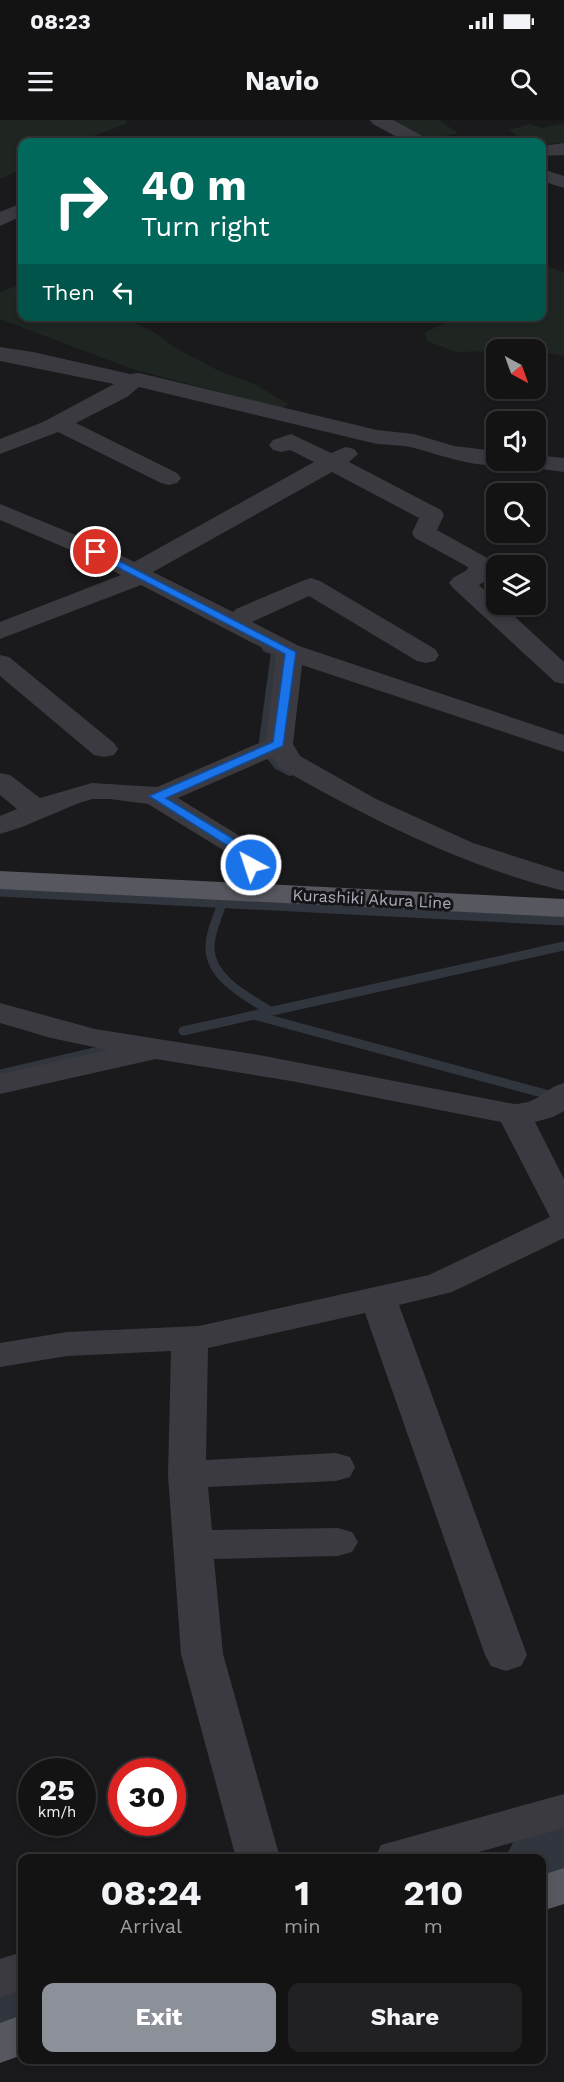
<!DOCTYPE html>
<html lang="en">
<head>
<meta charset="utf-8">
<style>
  :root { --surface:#141314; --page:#212022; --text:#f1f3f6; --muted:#9d9ea0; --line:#333234; --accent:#8c9099 }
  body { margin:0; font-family:"Work Sans",sans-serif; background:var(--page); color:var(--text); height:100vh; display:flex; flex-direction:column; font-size:22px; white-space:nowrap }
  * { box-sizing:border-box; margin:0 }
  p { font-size:20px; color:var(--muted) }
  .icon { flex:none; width:33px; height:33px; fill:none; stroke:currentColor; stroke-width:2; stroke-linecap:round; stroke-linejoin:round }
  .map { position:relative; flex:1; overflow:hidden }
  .details { position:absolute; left:18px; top:1734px; width:528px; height:210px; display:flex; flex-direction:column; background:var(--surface); border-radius:12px; box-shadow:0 3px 9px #0003,0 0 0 2px var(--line) }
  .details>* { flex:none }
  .hud { position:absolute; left:18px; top:18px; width:528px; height:183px; border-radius:12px; box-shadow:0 3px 9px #0003,0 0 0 2px var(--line); background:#00695c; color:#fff; overflow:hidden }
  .needle { width:39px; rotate:139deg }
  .fabs { position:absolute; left:486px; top:219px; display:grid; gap:12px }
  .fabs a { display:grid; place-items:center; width:60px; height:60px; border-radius:12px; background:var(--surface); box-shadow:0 3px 9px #0003,0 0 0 2px var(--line); font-size:30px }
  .speed { position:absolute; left:18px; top:1638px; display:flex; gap:12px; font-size:30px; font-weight:700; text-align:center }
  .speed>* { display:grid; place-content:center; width:78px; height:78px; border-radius:50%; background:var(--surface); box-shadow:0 3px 9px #0003,0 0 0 2px var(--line); line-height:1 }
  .speed small { font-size:15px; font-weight:400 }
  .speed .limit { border:9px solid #d22; background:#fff; color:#111 }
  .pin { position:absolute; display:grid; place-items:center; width:51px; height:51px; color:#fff; margin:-26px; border:3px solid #fff; border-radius:50%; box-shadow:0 2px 6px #0007 }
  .me { position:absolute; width:66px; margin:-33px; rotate:320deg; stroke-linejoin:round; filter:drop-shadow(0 0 4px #0008) }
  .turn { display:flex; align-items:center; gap:21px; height:126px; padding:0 24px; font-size:27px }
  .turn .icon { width:78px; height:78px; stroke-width:2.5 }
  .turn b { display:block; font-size:42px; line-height:51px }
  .then { display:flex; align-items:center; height:57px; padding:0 24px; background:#0003; gap:12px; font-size:22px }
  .eta { display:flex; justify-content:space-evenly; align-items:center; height:102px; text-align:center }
  .eta b { font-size:36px; font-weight:700; line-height:42px }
  .primary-button { display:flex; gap:12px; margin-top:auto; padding:12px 24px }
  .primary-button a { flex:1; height:69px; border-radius:12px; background:var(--accent); color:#fff; font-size:24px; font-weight:700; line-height:69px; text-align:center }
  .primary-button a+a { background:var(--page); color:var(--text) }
  .status { display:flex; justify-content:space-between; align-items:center; height:42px; padding:0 30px; background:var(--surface); direction:ltr }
  .status svg { height:16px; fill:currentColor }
  header { display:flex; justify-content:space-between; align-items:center; height:78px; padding:0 24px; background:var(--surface); font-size:27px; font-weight:700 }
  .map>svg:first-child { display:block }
  .green { fill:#1f2622 }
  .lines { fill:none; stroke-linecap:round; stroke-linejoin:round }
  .stream-far1 { stroke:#30353e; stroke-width:8 }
  .stream { stroke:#30353e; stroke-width:9 }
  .river { fill:#30353e; fill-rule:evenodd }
  .minor { fill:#3b3a40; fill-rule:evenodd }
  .major { fill:#57575f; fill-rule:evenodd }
  .route { fill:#1a73e8; stroke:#114b97; stroke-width:1.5 }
  .labels { text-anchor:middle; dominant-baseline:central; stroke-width:6; stroke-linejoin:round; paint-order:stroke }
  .street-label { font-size:16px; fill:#adaeba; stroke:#151416 }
</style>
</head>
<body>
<div class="status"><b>08:23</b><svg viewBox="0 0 49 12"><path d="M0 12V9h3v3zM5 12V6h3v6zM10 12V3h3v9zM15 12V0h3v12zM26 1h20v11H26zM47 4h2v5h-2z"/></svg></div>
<header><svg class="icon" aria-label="menu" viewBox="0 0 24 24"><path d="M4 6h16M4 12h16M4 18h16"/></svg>Navio<svg class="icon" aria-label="search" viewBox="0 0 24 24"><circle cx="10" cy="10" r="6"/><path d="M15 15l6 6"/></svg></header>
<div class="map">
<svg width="564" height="1962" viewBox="0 0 564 1962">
  <rect width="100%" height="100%" fill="#1a191b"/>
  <!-- green -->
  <g class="green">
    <polygon points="0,0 126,0 128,3 78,22 22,22 22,49 0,59"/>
    <polygon points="369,0 439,0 458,13 437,18 439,22 407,22"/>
    <polygon points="564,3 564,23 542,24 542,22 525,21 509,10 530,4 542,8"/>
    <polygon points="542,145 564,152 564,236 536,231 536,230 456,232 427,221 425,213 454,197 542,196"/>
    <polygon points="22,162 22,196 121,197 154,212 176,228 215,249 256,265 288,284 285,287 276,287 132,249 0,199 0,173"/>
  </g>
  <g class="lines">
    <!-- stream-far1 -->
    <g class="stream-far1">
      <polyline points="263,621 275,532 266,528"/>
      <polyline points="270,636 278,646 290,652"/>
    </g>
    <!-- stream -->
    <g class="stream">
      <polyline points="0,772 564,801"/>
      <path d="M222 783C218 797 209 814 210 829 211 859 248 877 270 891"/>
      <polyline points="257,896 564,979"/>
      <polyline points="183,911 564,826"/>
      <polyline points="0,954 116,927"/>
    </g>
    <!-- river -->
    <g class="river">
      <polygon points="564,1704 564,1766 542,1772 542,1738 505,1738 515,1719"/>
      <polygon points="22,1852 22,1920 0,1926 0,1858"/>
    </g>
    <!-- minor -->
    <g class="minor">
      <polygon points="370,0 393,0 426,18 428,22 406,22 373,4"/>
      <polygon points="564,23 564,35 542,36 542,26"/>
      <polygon points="542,49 564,56 564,68 542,61"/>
      <polygon points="22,83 22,96 0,106 0,92"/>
      <path d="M0 227 33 232 130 254 139 253 377 310 414 314 454 326 496 331V340H506C489 355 430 331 410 327 399 325 388 325 377 324L139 267 127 277 76 303 177 353 181 358 177 363 169 365 161 363 58 312 0 334V319L43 302 114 264 0 241Z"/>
      <path d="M291 314 331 333 346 327 354 329 358 334 349 342 441 390 444 395 437 410 489 439C497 451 490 459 479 465L496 481V484H501L564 542V564L555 562 453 468 449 463 453 458 467 450 468 447 415 418 412 413 419 398 332 352 153 452 233 492 236 489 302 461 311 458 320 461 435 529 439 535 435 541 426 543 417 541 309 476 252 502 299 526 564 615V632L302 545 293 624 300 636 376 679 473 723 564 752V771C463 746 370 699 280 648L272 637 178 678 248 721C265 738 270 758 256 779L245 782 234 779 230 773C234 758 240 746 228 733L148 684 110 679H92L79 683 22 707 0 714V696L17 689 0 675V653L10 655 40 678 92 663 157 667 266 620 276 535 141 465 0 519V502L121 455 87 437 0 400V384L105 427 134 442 314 342 290 330 281 332 273 330 269 325 273 320Z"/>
      <polygon points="536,335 564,338 564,352 511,345 508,340 536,340"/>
      <polygon points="0,535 9,537 114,623 118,629 114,635 104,637 94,635 0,556"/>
      <path d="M0 883 95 909 259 935 514 984C541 983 542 969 564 963V991L553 997 535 1002 564 1059V1118L452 1172 399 1185 527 1535 521 1546 506 1551 491 1546 485 1535 365 1193 208 1228 206 1340 336 1333 350 1337 355 1347 350 1357 336 1361 208 1367 212 1410 338 1408 352 1412 358 1422 352 1432 338 1436 214 1439 223 1534 280 1738H236L181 1534 168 1355 171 1231 67 1236 0 1247V1223L67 1212 199 1206 429 1155 550 1097 501 1002 291 961 156 939 0 974V954L108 930 51 918 0 903Z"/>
      <polygon points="564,1674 564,1708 458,1738 375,1738 381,1725"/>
      <polygon points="22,1832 22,1870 0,1877 0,1839"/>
    </g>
    <!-- major -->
    <g class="major">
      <polygon points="0,751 564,779 564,797 0,769"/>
      <polygon points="564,1748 564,1784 542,1791 542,1755"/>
      <polygon points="22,1895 22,1935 0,1943 0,1903"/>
    </g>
  </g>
  <!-- route -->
  <polygon class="route" points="96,429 296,532 283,626 166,678 242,724 255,738 255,748 246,748 243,739 233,729 149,676 273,622 285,534 92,434 91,432"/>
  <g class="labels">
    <!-- street labels -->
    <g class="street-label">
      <text transform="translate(372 779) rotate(3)">Kurashiki Akura Line</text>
    </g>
  </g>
</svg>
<div class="fabs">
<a><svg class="needle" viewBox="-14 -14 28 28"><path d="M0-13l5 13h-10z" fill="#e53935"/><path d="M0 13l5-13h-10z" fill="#9d9ea0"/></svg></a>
<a><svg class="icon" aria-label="sound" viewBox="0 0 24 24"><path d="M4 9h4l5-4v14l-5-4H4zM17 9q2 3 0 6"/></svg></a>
<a><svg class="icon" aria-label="search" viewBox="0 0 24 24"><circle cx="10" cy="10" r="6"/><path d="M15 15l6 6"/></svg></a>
<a><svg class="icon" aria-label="layers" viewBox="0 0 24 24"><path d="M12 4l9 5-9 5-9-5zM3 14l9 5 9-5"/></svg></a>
</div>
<div class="speed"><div>25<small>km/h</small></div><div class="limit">30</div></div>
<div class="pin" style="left:96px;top:432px;background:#d93025"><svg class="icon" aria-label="arrive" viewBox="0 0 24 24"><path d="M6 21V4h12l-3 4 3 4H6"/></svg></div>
<svg class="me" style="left:251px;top:745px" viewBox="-20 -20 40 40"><circle r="17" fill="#1a73e8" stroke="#fff" stroke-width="3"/><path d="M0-11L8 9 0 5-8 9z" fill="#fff"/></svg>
<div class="hud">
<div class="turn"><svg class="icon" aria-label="right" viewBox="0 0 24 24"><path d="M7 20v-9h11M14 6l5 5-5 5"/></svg><div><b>40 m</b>Turn right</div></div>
<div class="then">Then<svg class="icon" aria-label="left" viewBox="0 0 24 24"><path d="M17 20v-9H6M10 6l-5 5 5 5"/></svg></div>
</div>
<section class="details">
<div class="eta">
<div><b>08:24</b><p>Arrival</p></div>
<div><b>1</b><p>min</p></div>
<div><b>210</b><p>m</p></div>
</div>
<div class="primary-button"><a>Exit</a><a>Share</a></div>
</section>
</div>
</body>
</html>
